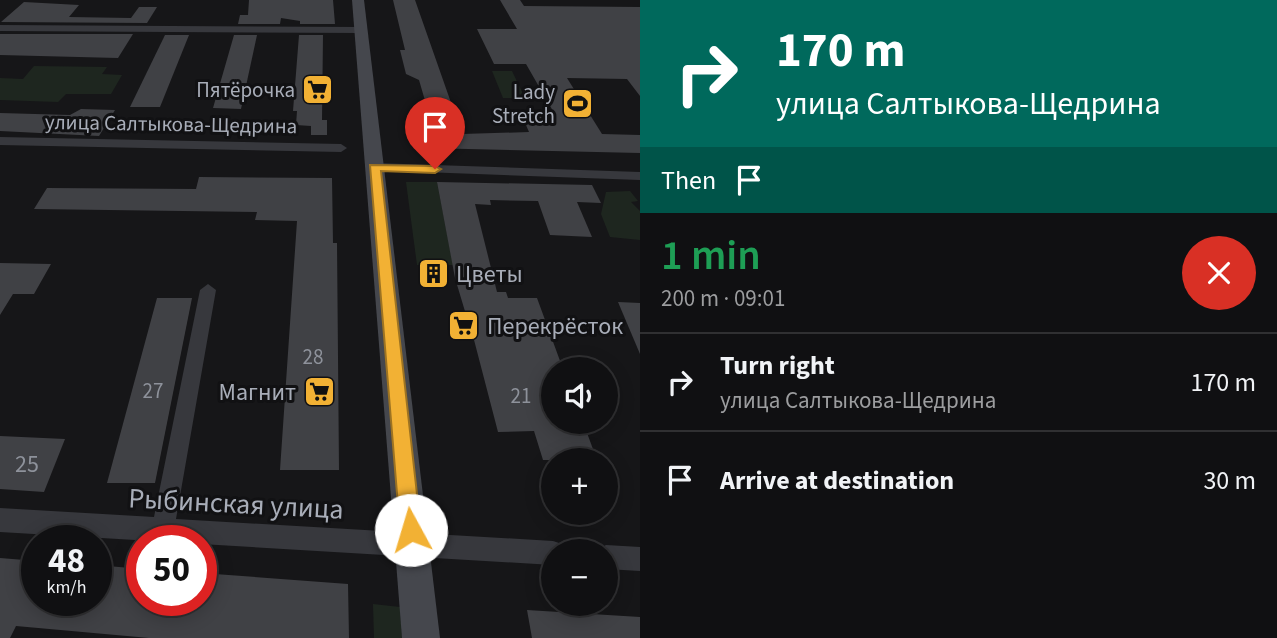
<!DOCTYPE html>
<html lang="en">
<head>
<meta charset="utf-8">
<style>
  :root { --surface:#101012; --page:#19191b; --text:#f1f3f6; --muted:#9c9d9f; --line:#303032 }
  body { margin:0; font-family:"Source Sans 3",sans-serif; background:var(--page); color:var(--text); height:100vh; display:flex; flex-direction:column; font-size:26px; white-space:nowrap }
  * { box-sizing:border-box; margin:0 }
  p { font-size:23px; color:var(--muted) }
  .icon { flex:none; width:38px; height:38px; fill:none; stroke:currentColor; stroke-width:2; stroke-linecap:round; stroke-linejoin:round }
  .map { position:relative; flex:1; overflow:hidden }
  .panel { display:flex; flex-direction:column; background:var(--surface); width:637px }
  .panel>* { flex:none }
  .banner { background:#00695c; color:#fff; overflow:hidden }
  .fabs { position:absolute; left:541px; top:357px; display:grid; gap:14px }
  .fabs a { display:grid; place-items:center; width:77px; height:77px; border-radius:50%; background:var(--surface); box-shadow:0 4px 18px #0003,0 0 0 2px var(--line); font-size:35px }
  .speed { position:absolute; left:21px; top:525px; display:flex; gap:14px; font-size:35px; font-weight:700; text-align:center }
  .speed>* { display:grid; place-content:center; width:91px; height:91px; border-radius:50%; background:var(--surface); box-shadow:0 4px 18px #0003,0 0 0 2px var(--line); line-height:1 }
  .speed small { font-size:18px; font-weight:400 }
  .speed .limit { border:10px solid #d22; background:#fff; color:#111 }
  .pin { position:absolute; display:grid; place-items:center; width:60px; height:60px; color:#fff; margin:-72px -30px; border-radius:50% 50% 50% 0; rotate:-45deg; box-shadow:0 0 7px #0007 }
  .pin .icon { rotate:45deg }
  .me { position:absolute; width:77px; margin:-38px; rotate:354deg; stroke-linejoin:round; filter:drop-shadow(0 0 5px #0008) }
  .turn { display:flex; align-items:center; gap:24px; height:147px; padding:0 21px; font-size:32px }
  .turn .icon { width:91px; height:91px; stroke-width:2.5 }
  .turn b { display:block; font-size:49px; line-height:60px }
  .then { display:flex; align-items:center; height:66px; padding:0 21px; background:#0003; gap:14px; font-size:26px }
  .round { display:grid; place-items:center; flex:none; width:74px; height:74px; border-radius:37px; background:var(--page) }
  .summary { display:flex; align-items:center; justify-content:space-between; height:119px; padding:0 21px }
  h1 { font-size:42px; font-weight:600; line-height:52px; color:#1e9e55 }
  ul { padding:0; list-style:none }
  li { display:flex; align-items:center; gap:21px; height:98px; padding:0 21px; border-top:2px solid var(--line) }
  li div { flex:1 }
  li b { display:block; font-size:26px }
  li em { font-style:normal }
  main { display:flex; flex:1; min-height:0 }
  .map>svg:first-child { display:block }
  .green { fill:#1e261f }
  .building { fill:#404145 }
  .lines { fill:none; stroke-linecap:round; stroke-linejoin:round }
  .street { fill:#37383d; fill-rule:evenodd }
  .secondary { fill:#45474d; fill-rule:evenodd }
  .route { fill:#f2b134; stroke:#9d7322; stroke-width:2 }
  .labels { text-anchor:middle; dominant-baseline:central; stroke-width:6; stroke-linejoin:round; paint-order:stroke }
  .far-poi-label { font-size:21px; fill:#a8adb8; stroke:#111113; text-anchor:end }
  .far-street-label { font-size:21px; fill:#a8adb8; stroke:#111113 }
  .number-label { font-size:21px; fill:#8e929b }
  .poi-label { font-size:24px; fill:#a8adb8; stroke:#111113; text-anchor:start }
  .near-number-label { font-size:24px; fill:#8e929b }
  .near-street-label { font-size:28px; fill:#a8adb8; stroke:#111113 }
</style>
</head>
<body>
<main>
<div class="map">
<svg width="640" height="638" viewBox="0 0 640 638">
  <rect width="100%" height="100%" fill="#161618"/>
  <!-- green -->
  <g class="green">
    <polygon points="34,66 107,67 102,74 122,75 111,94 66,94 58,102 0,100 0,78 23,79"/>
    <polygon points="492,71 512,71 525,98 503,98"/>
    <polygon points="406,182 437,182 453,265 417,265"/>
    <polygon points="630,191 638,201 631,202 640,211 640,240 610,237 601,214 606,192"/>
    <polygon points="373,604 400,607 402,638 374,638"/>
  </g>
  <!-- building -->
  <g class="building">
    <polygon points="249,0 333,0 335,24 300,24 300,21 281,18 280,24 238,24 240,15 248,15"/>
    <polygon points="393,0 415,0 462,134 529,132 520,111 553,111 526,64 494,64 477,29 517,29 500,0 520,0 524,6 640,7 640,96 627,79 567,78 602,134 640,135 640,153 426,148 416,115 426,104 419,80 406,74 400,50 405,50"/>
    <polygon points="24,2 79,5 69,17 131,18 139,7 157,7 147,23 1,22"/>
    <polygon points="0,34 133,34 118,58 0,55"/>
    <polygon points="165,35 189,35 160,107 130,107"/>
    <polygon points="234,35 257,35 241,109 213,108"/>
    <polygon points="299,35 323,35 322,120 327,120 327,135 311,135 311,126 296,125 297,111 293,111"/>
    <polygon points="81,109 115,110 99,136 0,131 0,113 70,115"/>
    <polygon points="199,177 332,178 333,243 337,243 339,470 280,470 297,221 255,220 257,212 34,209 47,188 196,189"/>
    <polygon points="437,182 592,185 601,203 577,202 592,237 550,235 538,201 490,200 491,205 475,204 497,292 506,292 508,298 537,298 563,369 553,369 553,422 583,422 597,460 543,460 534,431 498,432 473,336 461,336 457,319 467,318 455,278"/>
    <polygon points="0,263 51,264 34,294 13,294 0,315"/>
    <polygon points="157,298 192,298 155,483 107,483"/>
    <polygon points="618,302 640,303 640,354"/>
    <polygon points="0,436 65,439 44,492 0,489"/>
    <polygon points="0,558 37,561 37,600 96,600 96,565 142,569 142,600 201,600 201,573 348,584 349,638 149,638 16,626 10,638 0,638"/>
    <polygon points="527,610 640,617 640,638 532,638"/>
  </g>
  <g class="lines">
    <!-- street -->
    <g class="street">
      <polygon points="0,25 361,27 366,30 361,33 0,31"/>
      <polygon points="0,137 341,144 347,148 341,152 0,145"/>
      <polygon points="374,163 640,172 640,180 369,170 367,167"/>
      <polygon points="208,284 216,290 176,519 553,541 562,544 564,551 553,551 553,565 201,544 201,541 152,541 0,532 0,508 154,517 200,290"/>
      <polygon points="606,545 640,547 640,571 606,569 606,551 596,551"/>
    </g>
    <!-- secondary -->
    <polygon class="secondary" points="352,0 364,0 440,638 402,638"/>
  </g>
  <!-- route -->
  <polygon class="route" points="370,165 435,166 441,169 435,173 381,171 421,530 418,537 411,540 403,537 400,530"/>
  <!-- icons -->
  <defs>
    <symbol id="supermarket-square" viewBox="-11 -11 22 22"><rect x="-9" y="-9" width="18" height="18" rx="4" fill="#f2b134" stroke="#111113"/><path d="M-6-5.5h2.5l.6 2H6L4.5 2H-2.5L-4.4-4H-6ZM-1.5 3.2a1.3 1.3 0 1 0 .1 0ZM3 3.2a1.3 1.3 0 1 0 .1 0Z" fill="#111"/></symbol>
    <symbol id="stadium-square" viewBox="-11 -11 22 22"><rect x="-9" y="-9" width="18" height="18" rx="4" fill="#f2b134" stroke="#111113"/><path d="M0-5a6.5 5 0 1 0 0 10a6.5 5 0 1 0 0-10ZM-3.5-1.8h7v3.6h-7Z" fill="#111"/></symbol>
    <symbol id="building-square" viewBox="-11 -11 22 22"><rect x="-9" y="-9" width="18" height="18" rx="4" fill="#f2b134" stroke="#111113"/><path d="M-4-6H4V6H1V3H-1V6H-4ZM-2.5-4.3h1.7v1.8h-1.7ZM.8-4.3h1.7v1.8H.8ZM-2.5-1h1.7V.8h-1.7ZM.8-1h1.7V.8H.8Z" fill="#111"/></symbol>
  </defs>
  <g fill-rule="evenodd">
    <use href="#supermarket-square" x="300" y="72" width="35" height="35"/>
    <use href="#stadium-square" x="560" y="86" width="35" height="35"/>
    <use href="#building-square" x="416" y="256" width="35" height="35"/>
    <use href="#supermarket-square" x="446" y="308" width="35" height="35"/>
    <use href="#supermarket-square" x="302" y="374" width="35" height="35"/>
  </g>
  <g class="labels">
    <!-- far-poi labels -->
    <g class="far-poi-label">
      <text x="295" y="90">Пятёрочка</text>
      <text x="555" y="92">Lady<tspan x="555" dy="24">Stretch</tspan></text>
    </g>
    <!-- far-street labels -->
    <g class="far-street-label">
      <text transform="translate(171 124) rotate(1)">улица Салтыкова-Щедрина</text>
    </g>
    <!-- number labels -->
    <g class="number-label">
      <text x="313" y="357">28</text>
      <text x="153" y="391">27</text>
      <text x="521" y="396">21</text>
    </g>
    <!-- poi labels -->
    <g class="poi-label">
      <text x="456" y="274">Цветы</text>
      <text x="487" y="326">Перекрёсток</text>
      <text x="296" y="392" text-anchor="end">Магнит</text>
    </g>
    <!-- near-number labels -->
    <g class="near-number-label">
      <text x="27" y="464">25</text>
    </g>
    <!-- near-street labels -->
    <g class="near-street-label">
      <text transform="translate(236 504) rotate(3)">Рыбинская улица</text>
    </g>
  </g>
</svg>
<div class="fabs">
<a><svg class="icon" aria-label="sound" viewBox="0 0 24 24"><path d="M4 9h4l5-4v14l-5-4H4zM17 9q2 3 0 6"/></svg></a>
<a>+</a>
<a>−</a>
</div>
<div class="speed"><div>48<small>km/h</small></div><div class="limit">50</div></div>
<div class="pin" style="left:435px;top:169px;background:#d93025"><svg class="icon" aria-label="arrive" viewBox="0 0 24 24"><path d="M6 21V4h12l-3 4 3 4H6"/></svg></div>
<svg class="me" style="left:411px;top:530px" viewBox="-20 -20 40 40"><circle r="19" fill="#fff"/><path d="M0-13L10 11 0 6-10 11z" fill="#f2b134"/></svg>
</div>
<section class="panel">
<div class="banner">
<div class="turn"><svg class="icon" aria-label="right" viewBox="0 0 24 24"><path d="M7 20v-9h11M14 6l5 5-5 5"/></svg><div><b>170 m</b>улица Салтыкова-Щедрина</div></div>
<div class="then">Then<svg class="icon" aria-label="arrive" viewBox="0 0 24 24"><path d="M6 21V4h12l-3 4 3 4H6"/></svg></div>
</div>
<div class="summary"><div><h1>1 min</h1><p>200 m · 09:01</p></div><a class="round" style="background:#d93025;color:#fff"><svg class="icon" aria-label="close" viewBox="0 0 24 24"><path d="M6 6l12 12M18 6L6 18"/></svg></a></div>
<ul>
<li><svg class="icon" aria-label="right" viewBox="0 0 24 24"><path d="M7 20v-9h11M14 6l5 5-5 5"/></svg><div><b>Turn right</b><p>улица Салтыкова-Щедрина</p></div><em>170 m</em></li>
<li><svg class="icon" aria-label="arrive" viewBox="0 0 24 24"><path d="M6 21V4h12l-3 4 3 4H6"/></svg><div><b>Arrive at destination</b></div><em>30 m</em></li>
</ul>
</section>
</main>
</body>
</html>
